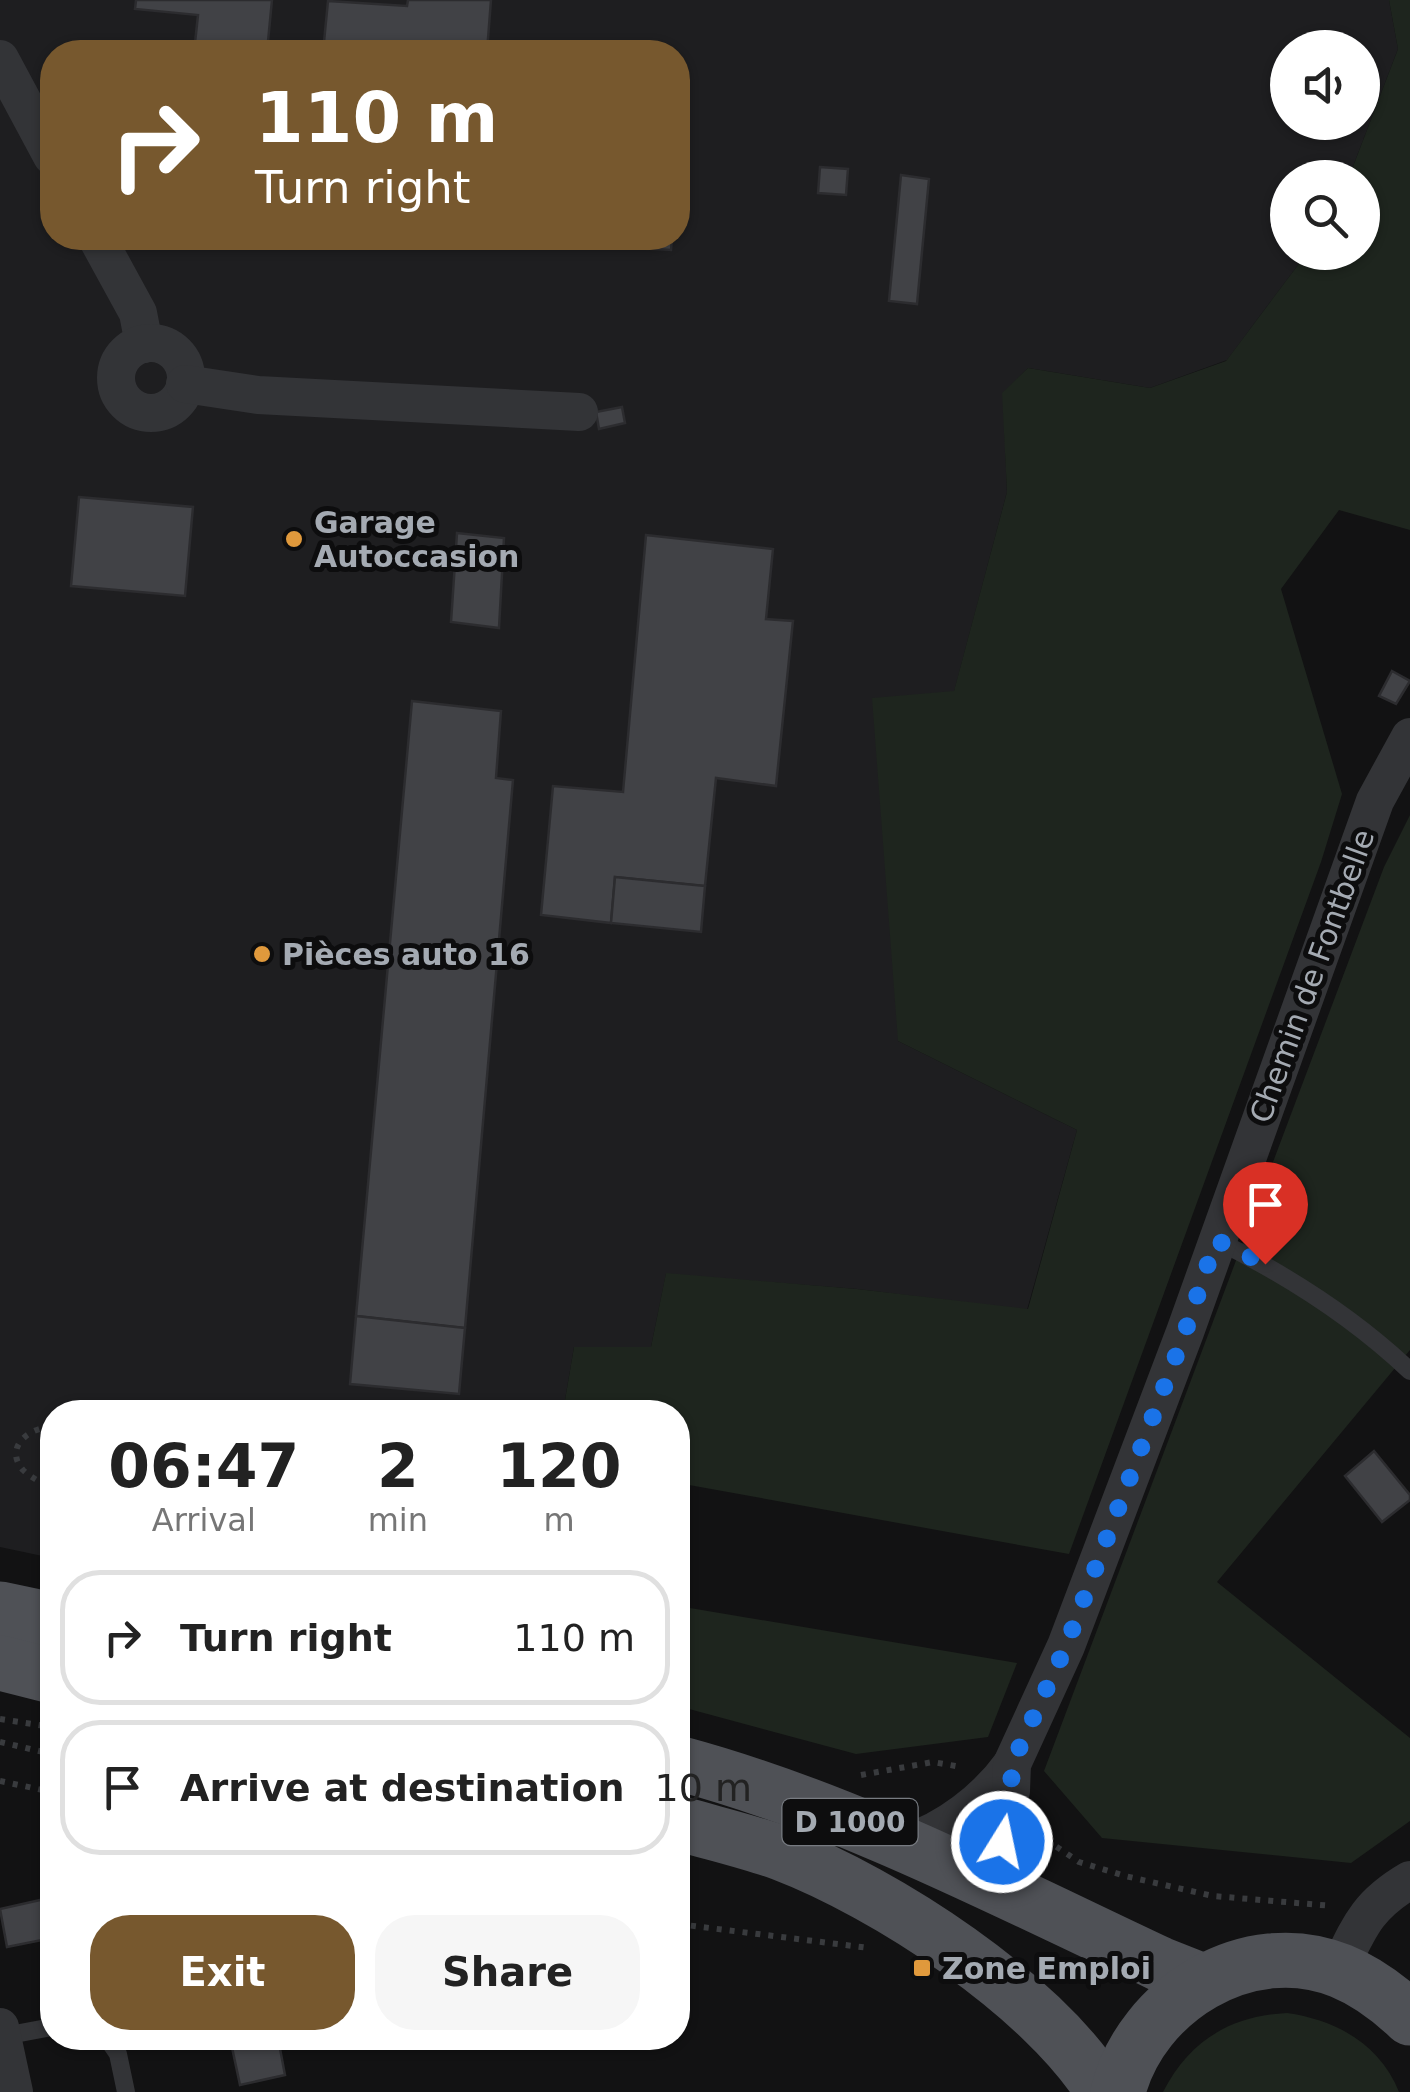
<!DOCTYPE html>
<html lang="en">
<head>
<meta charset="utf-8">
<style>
  :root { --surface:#fff; --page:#f6f6f6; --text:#222; --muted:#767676; --line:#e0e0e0; --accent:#77582e }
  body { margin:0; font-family:"DejaVu Sans",sans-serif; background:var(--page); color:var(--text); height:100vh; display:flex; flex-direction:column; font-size:38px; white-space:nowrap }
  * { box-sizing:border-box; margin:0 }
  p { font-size:32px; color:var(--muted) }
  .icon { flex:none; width:55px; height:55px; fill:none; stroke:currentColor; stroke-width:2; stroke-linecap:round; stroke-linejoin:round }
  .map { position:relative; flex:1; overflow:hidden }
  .drawer { position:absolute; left:40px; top:1400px; width:650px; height:650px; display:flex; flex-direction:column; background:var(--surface); border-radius:40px; box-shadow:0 2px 8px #0004 }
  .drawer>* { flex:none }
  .top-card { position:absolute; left:40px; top:40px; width:650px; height:210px; border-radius:40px; box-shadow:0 2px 8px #0004; background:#77582e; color:#fff; overflow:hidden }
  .buttons { position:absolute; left:1270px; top:30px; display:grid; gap:20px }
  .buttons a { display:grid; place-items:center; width:110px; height:110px; border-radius:50%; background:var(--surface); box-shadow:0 2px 8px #0004; font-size:50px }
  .pin { position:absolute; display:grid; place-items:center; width:85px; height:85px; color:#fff; margin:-102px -42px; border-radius:50% 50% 50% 0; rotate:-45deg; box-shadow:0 0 10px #0007 }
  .pin .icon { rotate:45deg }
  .me { position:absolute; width:110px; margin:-55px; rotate:10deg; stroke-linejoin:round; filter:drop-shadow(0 0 8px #0008) }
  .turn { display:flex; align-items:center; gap:35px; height:210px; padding:0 50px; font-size:45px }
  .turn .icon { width:130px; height:130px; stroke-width:2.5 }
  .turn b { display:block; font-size:70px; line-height:85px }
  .eta { display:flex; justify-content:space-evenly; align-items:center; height:170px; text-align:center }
  .eta b { font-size:60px; font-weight:800; line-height:70px }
  .button { display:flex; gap:20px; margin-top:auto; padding:20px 50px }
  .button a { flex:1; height:115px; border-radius:40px; background:var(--accent); color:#fff; font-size:40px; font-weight:800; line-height:115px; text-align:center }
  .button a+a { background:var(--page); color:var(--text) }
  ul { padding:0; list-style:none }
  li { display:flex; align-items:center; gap:30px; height:135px; margin:0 20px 15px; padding:0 30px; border:5px solid var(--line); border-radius:40px }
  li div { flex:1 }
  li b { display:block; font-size:38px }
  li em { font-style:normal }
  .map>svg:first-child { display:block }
  .built { fill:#1e1e20; fill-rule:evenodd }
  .green { fill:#1e251e }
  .building { fill:#414246; stroke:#2c2c2f; stroke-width:2.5 }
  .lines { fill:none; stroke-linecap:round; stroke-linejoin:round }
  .path { stroke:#393b3e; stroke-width:6; stroke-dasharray:5 8; stroke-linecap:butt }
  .service { stroke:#333437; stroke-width:18 }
  .minor { stroke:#333437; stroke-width:38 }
  .primary { stroke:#4f5156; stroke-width:55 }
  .route { stroke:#1a73e8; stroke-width:18; stroke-dasharray:0 32.4 }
  .poi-dot { fill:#e0993c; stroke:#0d0d0e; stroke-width:4 }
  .labels { text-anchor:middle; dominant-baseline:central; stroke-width:10; stroke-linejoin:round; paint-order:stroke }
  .shield { fill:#0d0d0e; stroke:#777b81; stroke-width:2.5 }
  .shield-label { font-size:28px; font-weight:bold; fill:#a4aab2 }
  .poi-label { font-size:30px; font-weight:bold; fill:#a4aab2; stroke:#0d0d0e; text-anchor:start }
  .street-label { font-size:30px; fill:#a4aab2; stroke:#0d0d0e }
</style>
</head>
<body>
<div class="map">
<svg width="1410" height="2092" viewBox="0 0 1410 2092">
  <rect width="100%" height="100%" fill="#121213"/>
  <!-- built -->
  <path class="built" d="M0 0H1389L1398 49 1349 177 1288 178V252L1307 253 1227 360 1150 388 1028 368 1003 393 1007 492 954 692 898 1041 1077 1130 1027 1310 857 1289 666 1274 651 1347H574L563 1412H52V1558L0 1547ZM1288 48H1362V122H1288ZM52 52H678V238H52Z"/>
  <!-- green -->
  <g class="green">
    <polygon points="1389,0 1410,0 1410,530 1339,510 1281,589 1342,794 1321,862 1069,1554 678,1483 678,1412 563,1412 574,1347 651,1347 666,1273 857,1289 1028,1309 1077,1130 898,1041 872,698 954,691 1007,492 1002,393 1028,368 1150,388 1226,361 1307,253 1362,252 1362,178 1349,177 1398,49"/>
    <polygon points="1410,815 1410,1350 1217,1582 1410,1738 1410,1821 1351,1863 1102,1838 1044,1771 1384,867"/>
    <polygon points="678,1606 1017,1663 988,1737 856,1754 678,1706"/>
    <path d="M1287 2013C1336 2020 1380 2044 1399 2092H1163C1189 2041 1230 2016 1287 2013Z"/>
  </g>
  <!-- building -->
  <g class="building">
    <polygon points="136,0 272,0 267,52 194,52 198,15 135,9"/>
    <polygon points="408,0 491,0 487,52 323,52 328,1 407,6"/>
    <polygon points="820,167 848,169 846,195 818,193"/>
    <polygon points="901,175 929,179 917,304 889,301"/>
    <polygon points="638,238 672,238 671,250 637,248"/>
    <polygon points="622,407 625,423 599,429 596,412"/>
    <polygon points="79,497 193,507 185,596 71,586"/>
    <polygon points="457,533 504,538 499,628 451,622"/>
    <polygon points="646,535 773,549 766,619 793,621 776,786 716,778 705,886 615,877 611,923 541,915 553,786 623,792"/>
    <polygon points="1392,671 1410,681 1396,704 1379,696"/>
    <polygon points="412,701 501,711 496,778 513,780 465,1328 356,1316"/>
    <polygon points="615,877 705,886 701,932 611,923"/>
    <polygon points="356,1316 465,1328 459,1394 350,1384"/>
    <polygon points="1374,1451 1410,1495 1410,1500 1382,1522 1345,1476"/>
    <polygon points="52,1876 52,1938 7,1947 0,1909 49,1898 45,1878"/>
    <polygon points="230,2038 278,2038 285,2075 240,2085"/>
  </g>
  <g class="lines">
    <!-- path -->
    <g class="path">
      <path d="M52 1427C30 1427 3 1447 23 1470 31 1478 43 1483 52 1489"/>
      <polyline points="0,1719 52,1727"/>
      <polyline points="0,1742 52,1754"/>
      <polyline points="861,1775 933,1762 961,1767"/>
      <polyline points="0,1781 52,1792"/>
      <polyline points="1039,1828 1048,1841 1079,1862 1125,1876 1213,1896 1333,1906"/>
      <polyline points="678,1924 869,1948"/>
    </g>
    <!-- service -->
    <g class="service">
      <path d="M1216 1240C1285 1274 1354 1318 1410 1371"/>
      <polyline points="4,2036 52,2027"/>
      <polyline points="107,2038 118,2054 126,2092"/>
    </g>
    <!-- minor -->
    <g class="minor">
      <polyline points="0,59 52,156"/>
      <polyline points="97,238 138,313 144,344"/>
      <circle cx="151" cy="378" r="35"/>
      <polyline points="185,384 258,395 579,412"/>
      <path d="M904 1844C947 1830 986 1800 1012 1764"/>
      <polyline points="1017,1896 1002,1842 1003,1819 1011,1791 1012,1764 1066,1646 1185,1332 1375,801 1410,737"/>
      <path d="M1339 1969C1359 1927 1367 1905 1410 1880"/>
      <polyline points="0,2027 14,2092"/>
    </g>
    <!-- primary -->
    <g class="primary">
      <polyline points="0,1609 52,1620"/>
      <polyline points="0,1663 52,1676"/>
      <path d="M678 1763C846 1808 1002 1890 1160 1964L1203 1981"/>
      <path d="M678 1823C712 1833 747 1841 781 1853 886 1893 1043 1995 1103 2092"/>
      <path d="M1118 2092C1141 2000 1248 1933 1341 1971 1368 1982 1389 1998 1410 2018"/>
    </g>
  </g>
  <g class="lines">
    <!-- route -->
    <polyline class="route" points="1002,1842 1003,1819 1011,1791 1012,1764 1066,1646 1185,1332 1216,1240 1265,1264"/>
  </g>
  <!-- markers -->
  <g class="poi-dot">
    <circle cx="294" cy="539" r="10"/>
    <circle cx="262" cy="954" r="10"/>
    <rect x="912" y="1958" width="20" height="20" rx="5"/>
  </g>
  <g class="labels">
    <!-- shield labels -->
    <rect class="shield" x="782.5" y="1799" width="135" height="46" rx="8"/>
    <g class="shield-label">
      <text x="850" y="1822">D 1000</text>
    </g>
    <!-- poi labels -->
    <g class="poi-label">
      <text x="314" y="522">Garage<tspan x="314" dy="34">Autoccasion</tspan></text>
      <text x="282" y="954">Pièces auto 16</text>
      <text x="942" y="1968">Zone Emploi</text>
    </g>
    <!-- street labels -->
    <g class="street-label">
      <text transform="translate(1312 976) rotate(-70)">Chemin de Fontbelle</text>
    </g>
  </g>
</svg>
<div class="buttons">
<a><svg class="icon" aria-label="sound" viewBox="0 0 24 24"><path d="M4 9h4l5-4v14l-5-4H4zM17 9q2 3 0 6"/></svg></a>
<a><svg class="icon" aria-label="search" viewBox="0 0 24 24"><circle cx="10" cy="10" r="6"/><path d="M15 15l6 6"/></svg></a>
</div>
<div class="pin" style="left:1265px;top:1264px;background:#d93025"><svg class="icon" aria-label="arrive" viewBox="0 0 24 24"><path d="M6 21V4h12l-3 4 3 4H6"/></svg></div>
<svg class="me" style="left:1002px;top:1842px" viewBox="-20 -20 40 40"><circle r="17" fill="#1a73e8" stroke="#fff" stroke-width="3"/><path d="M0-11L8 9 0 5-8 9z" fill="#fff"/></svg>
<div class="top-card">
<div class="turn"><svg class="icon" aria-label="right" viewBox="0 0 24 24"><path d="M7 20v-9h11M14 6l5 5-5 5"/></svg><div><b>110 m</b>Turn right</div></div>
</div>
<section class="drawer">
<div class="eta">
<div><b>06:47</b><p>Arrival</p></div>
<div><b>2</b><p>min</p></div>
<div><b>120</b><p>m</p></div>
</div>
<ul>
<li><svg class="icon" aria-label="right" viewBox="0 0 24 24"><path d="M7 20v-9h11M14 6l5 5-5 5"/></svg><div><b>Turn right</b></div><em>110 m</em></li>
<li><svg class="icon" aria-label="arrive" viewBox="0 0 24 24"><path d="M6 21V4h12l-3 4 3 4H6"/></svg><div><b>Arrive at destination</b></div><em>10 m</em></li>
</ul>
<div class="button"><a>Exit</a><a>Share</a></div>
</section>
</div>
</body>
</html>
